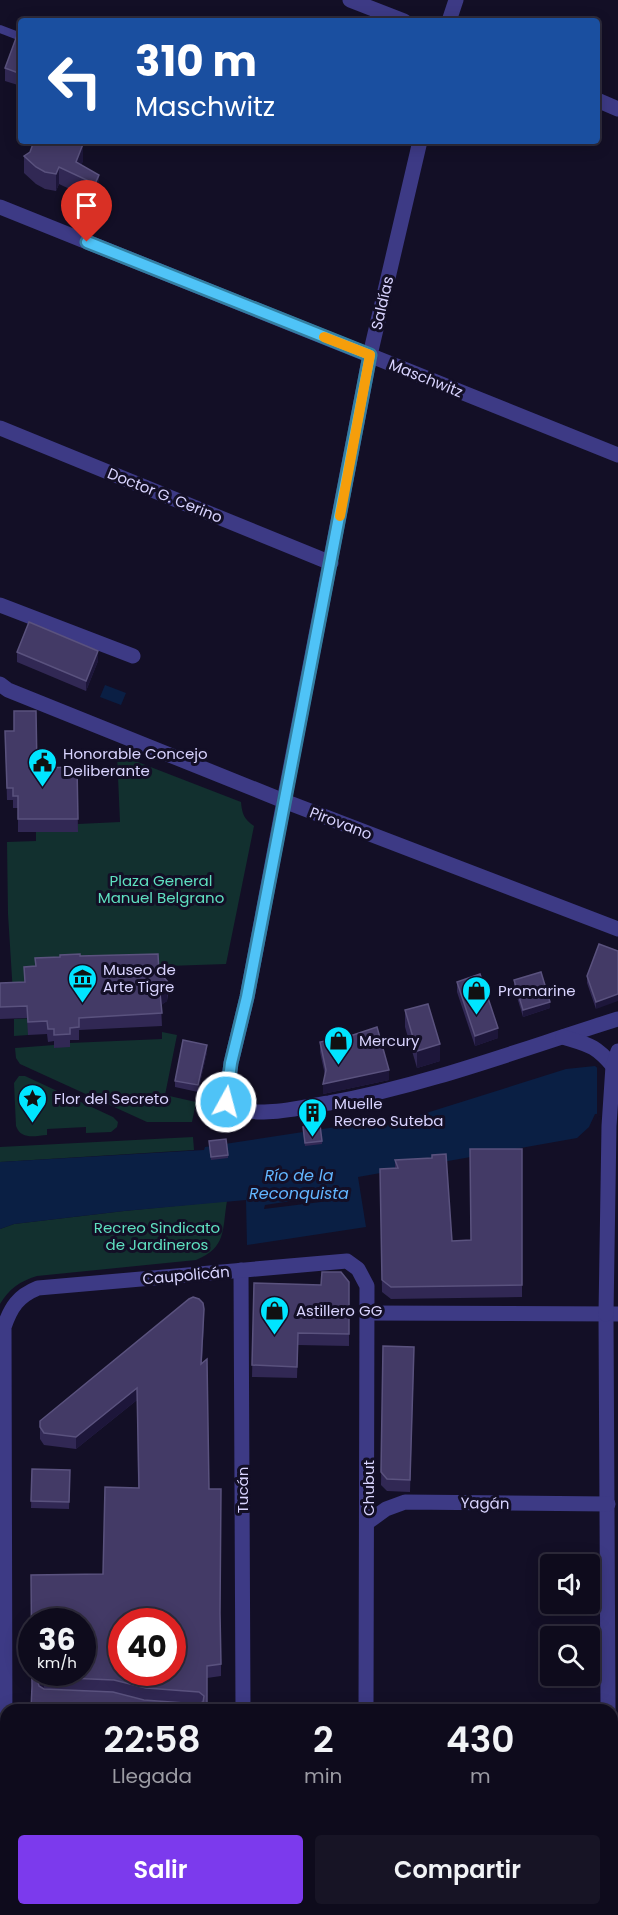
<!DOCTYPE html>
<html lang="es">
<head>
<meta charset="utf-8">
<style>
  :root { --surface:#0e0b1c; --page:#171425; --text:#f1f3f6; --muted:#9b9ba3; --line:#2e2b3b; --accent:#7c3aed }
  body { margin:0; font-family:Poppins,sans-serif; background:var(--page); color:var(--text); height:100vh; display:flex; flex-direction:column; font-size:22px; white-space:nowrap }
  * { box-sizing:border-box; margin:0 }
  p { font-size:20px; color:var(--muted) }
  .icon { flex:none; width:33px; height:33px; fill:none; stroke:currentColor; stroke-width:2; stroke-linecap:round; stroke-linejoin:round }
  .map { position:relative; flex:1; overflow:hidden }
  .panel { position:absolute; left:0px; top:1704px; width:618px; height:212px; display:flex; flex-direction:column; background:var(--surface); border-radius:18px 18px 0 0; box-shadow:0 3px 15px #0003,0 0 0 2px var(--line) }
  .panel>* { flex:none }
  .banner { position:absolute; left:18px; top:18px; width:582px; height:126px; border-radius:6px; box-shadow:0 3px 15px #0003,0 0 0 2px var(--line); background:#1a4fa0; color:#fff; overflow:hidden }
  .buttons { position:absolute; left:540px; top:1554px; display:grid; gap:12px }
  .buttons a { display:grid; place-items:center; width:60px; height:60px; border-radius:6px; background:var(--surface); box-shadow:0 3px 15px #0003,0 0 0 2px var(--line); font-size:30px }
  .speed { position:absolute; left:18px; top:1608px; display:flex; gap:12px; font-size:30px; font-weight:700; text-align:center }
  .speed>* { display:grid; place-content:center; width:78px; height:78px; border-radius:50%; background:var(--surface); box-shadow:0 3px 15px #0003,0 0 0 2px var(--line); line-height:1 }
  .speed small { font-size:15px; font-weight:400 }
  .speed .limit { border:9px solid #d22; background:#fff; color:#111 }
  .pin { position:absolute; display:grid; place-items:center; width:51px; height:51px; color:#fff; margin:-62px -26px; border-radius:50% 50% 50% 0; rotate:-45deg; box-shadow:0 0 6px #0007 }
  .pin .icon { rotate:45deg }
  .me { position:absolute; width:66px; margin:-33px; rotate:7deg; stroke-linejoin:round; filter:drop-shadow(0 0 4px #0008) }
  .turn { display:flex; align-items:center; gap:21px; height:126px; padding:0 18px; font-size:27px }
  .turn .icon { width:78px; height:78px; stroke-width:2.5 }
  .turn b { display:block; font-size:42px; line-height:51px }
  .eta { display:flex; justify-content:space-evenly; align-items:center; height:102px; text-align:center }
  .eta b { font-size:36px; font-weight:600; line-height:42px }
  .action { display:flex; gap:12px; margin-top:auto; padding:12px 18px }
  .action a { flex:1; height:69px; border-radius:6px; background:var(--accent); color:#fff; font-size:24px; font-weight:600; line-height:69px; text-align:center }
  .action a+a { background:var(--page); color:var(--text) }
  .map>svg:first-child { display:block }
  .green { fill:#12302f }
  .water { fill:#0a1f44 }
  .pier { fill:#130f26 }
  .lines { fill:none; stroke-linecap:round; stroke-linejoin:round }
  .service { stroke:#3d3a85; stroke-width:8 }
  .minor { stroke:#3d3a85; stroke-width:15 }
  .tertiary { stroke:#3d3a85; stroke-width:15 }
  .wall { fill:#312854 }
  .shaded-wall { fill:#1d163a }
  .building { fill:#433a66; stroke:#5a527e; stroke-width:1.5; fill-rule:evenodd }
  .route-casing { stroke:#337fa1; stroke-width:15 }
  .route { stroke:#4fc3f7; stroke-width:10 }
  .slow { stroke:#f59e0b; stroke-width:10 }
  .labels { text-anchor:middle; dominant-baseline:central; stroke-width:6; stroke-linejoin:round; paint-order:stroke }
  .street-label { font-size:15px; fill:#d9d4ff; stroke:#130f26 }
  .poi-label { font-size:15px; fill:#d9d4ff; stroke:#130f26; text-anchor:start }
  .park-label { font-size:15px; fill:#5fe0c0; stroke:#130f26 }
  .water-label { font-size:16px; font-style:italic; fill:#62b6ff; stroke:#130f26 }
</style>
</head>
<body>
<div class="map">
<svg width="618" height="1915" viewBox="0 0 618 1915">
  <rect width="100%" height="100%" fill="#130f26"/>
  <!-- green -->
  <g class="green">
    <path d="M117 754 241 802C242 814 244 819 254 826L226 964 80 969 24 986 13 994 8 914 7 842 36 841V832H77L78 824 120 822Z"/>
    <polygon points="35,1018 28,1035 14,1036 14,1019"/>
    <polygon points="162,1032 177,1035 165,1095 196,1102 192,1122 147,1122 20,1064 16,1058 15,1048 54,1045 55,1048 70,1043 162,1039"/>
    <path d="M19 1076H25L113 1117 118 1122 117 1127 111 1132 86 1133V1127L47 1129V1135C35 1136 21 1140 16 1126L14 1083Z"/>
    <polygon points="193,1137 194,1150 0,1162 0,1147"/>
    <path d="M227 1201C222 1230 227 1247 196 1260L37 1276C20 1281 9 1289 0 1304V1229L14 1224 124 1211Z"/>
  </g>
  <!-- water -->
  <g class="water">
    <polygon points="105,685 126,693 121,705 100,697"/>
    <polygon points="595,1066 601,1071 618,1113 595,1114 589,1127 577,1138 358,1177 366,1227 247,1245 246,1200 124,1211 14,1224 0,1229 0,1162 204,1150 205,1147 329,1128 404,1120 566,1069"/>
    <polygon points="0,1861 5,1861 7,1915 0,1915"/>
  </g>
  <!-- pier -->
  <g class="pier">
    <polygon points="597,1066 602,1068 618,1066 618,1116 598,1117 597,1120"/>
    <polygon points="345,1193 345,1199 264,1209 265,1205"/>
  </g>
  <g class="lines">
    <!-- service -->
    <polyline class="service" points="0,29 21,37"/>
    <!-- minor -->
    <g class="minor">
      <polyline points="350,0 404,21"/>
      <polyline points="449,21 456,0"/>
      <polyline points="597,100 618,109"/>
      <polyline points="0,207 618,455"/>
      <polyline points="0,428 331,563"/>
      <polyline points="0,605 133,656"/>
      <polyline points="284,801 370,355 420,141"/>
      <polyline points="241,1270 243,1710"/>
      <polyline points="367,1313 618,1314"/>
      <polyline points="606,1314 608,1710"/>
      <polyline points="368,1522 386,1509 405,1502 608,1504"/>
      <path d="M5 1744 4 1327C11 1307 18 1296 38 1288L347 1261 358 1269 367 1286 366 1710"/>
      <polyline points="384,1910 386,1915"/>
      <polyline points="210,1915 212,1910"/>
      <polyline points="607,1915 607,1910"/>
    </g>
    <!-- tertiary -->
    <g class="tertiary">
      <polyline points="0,684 8,690 284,801 618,929"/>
      <path d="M284 801 247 997 231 1063 226 1102C238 1108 248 1112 261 1112 283 1113 307 1106 329 1103 427 1085 522 1049 618 1019"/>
      <path d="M563 1037C589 1045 595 1045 613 1066"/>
      <polyline points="606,1314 609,1126 613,1066 618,1051"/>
    </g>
  </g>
  <!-- wall -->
  <g class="wall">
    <polygon points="21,30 21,86 5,81 5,68"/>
    <polygon points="24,156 83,161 81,165 99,175 99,192 95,201 59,184 56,191 45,189 36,184 24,173"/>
    <polygon points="17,652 98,661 86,691 17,662"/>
    <polygon points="5,731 37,768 77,767 78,832 18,832 18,808 13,808 13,800 7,800"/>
    <polygon points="599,944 596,1009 587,983 587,976"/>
    <polygon points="80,956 159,972 168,995 167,1001 161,1005 162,1026 79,1030 79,1040 70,1040 70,1047 54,1048 54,1041 48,1042 47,1034 28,1035 27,1018 0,1019 0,983 24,982 35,966 35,958"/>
    <polygon points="514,980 550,1008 523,1017 514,987"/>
    <polygon points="457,982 498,1038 475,1046 457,992"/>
    <polygon points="405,1010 440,1061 417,1068 405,1027"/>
    <polygon points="320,1042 389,1080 323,1094 325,1075 320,1052"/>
    <polygon points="207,1052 198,1092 175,1087 175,1081"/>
    <polygon points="303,1130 322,1141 322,1144 305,1146"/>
    <polygon points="209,1141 228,1155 228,1158 211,1160"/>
    <polygon points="522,1149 522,1297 391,1299 382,1292 380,1169 395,1168 395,1160 452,1241 471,1240"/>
    <polygon points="349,1282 349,1346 298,1345 297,1378 252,1377 254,1283 321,1285"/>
    <polygon points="204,1321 202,1363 209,1489 220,1617 221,1664 221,1676 207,1678 207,1710 32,1689 103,1574 138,1488 137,1400 76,1449 44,1445 40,1439 40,1421"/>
    <polygon points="383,1346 414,1359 410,1492 387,1491 381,1485"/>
    <polygon points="32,1469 70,1470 69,1509 31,1508"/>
  </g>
  <!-- shaded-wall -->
  <g class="shaded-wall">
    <polygon points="83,144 83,161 77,176 76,162"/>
    <polygon points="59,167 59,184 56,191 56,174"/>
    <polygon points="99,175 99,192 95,201 95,184"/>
    <polygon points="98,651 98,661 86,691 86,681"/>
    <polygon points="168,982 167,1001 160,1006 160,993"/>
    <polygon points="618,994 618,1001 596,1009 596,1002"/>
    <polygon points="550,1002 550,1008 523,1017 523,1010"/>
    <polygon points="498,1028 498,1038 475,1046 475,1036"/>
    <polygon points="440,1044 440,1061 417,1068 417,1051"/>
    <polygon points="207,1045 207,1052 198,1092 198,1085"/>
    <polygon points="389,1070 389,1080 323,1094 323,1084"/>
    <polygon points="137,1388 137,1400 76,1449 76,1437"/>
    <polygon points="44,1677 44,1689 41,1690 38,1682 41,1678"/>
  </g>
  <!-- building -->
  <g class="building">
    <polygon points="19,30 21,30 21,74 5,68"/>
    <polygon points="34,141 75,141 83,144 76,162 99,175 95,184 59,167 56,174 45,172 36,167 24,156 30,152"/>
    <polygon points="29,622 98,651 86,681 17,652"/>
    <polygon points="14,711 36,711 37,768 77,767 78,819 18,819 18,796 13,796 13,788 7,788 5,731 14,731"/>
    <polygon points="599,944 618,951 618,994 596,1002 587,976"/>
    <polygon points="80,954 80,956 158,954 159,972 168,982 167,988 160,993 162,1013 79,1018 79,1027 70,1028 70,1034 54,1035 54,1029 48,1029 47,1021 28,1022 27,1006 0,1007 0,983 25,982 24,967 36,966 35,958 60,957 60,955"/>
    <polygon points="541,972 550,1002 523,1010 514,980"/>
    <polygon points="480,974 498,1028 475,1036 457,982"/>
    <polygon points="428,1004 440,1044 417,1051 405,1010"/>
    <polygon points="377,1027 389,1070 323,1084 326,1070 320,1042 350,1036"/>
    <polygon points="183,1040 207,1045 198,1085 175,1081"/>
    <polygon points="320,1125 322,1141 305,1143 303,1127"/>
    <polygon points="226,1139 228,1155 211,1157 209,1141"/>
    <polygon points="470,1149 522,1149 522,1285 391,1287 382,1280 380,1169 398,1168 395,1160 432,1158 432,1155 446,1154 452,1241 471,1240"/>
    <polygon points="322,1272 341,1272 349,1282 349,1334 298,1333 297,1367 252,1365 254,1283 321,1285"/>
    <path d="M193 1297 199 1299 203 1303 204 1309 201 1364 207 1359 209 1489H221L220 1613 221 1664 207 1666V1710H31L32 1686 31 1575 103 1574 105 1487 139 1488 137 1388 76 1437 44 1433 40 1427V1421L189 1299ZM32 1622H82V1672H32ZM122 1622H172V1672H122ZM44 1677 114 1680 146 1688 199 1692 204 1696 203 1702 198 1704 144 1700 113 1692 44 1689 39 1686 38 1682 41 1678Z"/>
    <polygon points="383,1346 414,1347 410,1480 387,1479 381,1472"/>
    <polygon points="32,1469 70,1470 69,1502 31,1501"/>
    <polygon points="27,1910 156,1910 156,1915 28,1915"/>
  </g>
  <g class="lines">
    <defs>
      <polyline id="route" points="87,242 370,355 247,997 231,1063 226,1102"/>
    </defs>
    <!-- route casing -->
    <use href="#route" class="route-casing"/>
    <!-- route -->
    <use href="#route" class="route"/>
    <!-- slow -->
    <polyline class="slow" points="324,337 370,355 340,516"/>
  </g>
  <!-- icons -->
  <defs>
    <symbol id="civic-pin" viewBox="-11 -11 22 30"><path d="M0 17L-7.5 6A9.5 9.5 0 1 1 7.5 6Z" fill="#00e5ff" stroke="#130f26"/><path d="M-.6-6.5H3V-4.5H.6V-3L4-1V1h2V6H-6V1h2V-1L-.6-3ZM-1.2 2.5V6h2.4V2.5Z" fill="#111"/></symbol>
    <symbol id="museum-pin" viewBox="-11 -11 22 30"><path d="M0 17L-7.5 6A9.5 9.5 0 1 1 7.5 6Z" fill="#00e5ff" stroke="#130f26"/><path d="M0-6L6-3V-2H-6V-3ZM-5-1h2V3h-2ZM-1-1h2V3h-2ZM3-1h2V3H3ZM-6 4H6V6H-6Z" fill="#111"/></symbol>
    <symbol id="shop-pin" viewBox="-11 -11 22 30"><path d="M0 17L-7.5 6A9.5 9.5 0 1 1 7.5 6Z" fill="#00e5ff" stroke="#130f26"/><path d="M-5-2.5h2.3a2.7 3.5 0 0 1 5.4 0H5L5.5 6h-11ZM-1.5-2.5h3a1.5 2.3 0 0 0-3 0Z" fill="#111"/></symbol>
    <symbol id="sight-pin" viewBox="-11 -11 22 30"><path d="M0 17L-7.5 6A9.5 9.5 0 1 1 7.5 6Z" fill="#00e5ff" stroke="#130f26"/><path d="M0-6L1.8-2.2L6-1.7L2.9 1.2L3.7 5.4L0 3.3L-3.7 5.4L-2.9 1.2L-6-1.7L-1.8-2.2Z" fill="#111"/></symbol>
    <symbol id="building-pin" viewBox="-11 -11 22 30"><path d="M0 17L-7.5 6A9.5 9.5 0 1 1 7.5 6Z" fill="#00e5ff" stroke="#130f26"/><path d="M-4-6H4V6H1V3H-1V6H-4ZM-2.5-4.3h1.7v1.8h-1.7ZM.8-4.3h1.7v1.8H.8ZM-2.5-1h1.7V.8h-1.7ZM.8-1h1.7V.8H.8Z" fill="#111"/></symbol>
  </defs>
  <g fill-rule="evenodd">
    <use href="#civic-pin" x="26" y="746" width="33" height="45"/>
    <use href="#museum-pin" x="66" y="962" width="33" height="45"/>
    <use href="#shop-pin" x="460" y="974" width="33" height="45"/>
    <use href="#shop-pin" x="322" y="1024" width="33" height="45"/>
    <use href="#sight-pin" x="16" y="1082" width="33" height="45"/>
    <use href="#building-pin" x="296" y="1096" width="33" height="45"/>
    <use href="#shop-pin" x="258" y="1294" width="33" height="45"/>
  </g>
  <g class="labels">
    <!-- street labels -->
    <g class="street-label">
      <text transform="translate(382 303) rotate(-77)">Saldías</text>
      <text transform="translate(426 378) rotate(22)">Maschwitz</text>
      <text transform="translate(165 495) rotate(22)">Doctor G. Cerino</text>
      <text transform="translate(341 823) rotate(21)">Pirovano</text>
      <text transform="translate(186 1275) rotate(-5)">Caupolicán</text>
      <text transform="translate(368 1488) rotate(-90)">Chubut</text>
      <text transform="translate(242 1490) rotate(-90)">Tucán</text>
      <text transform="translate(485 1503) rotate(1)">Yagán</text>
    </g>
    <!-- poi labels -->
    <g class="poi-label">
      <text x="63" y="753">Honorable Concejo<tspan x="63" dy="17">Deliberante</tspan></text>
      <text x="103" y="969">Museo de<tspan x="103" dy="17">Arte Tigre</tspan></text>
      <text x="498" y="990">Promarine</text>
      <text x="359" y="1040">Mercury</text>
      <text x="54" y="1098">Flor del Secreto</text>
      <text x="334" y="1103">Muelle<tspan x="334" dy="17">Recreo Suteba</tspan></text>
      <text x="296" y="1310">Astillero GG</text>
    </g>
    <!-- park labels -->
    <g class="park-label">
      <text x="161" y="880">Plaza General<tspan x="161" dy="17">Manuel Belgrano</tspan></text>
      <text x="157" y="1227">Recreo Sindicato<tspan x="157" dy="17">de Jardineros</tspan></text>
    </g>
    <!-- water labels -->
    <g class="water-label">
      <text x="299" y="1175">Río de la<tspan x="299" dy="18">Reconquista</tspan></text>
    </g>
  </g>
</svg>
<div class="buttons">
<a><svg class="icon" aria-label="sound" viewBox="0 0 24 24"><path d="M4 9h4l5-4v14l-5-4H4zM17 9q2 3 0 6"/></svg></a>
<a><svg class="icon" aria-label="search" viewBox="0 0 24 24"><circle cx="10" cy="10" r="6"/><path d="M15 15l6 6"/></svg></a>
</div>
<div class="speed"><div>36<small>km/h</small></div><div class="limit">40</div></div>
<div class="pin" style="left:87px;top:242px;background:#d93025"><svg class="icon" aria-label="arrive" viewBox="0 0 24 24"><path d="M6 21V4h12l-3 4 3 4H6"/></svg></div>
<svg class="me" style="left:226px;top:1102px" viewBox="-20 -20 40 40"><circle r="17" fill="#4fc3f7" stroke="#fff" stroke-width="3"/><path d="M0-11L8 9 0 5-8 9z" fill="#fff"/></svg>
<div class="banner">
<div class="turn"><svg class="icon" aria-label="left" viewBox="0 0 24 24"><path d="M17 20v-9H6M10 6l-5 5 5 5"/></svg><div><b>310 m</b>Maschwitz</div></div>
</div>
<section class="panel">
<div class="eta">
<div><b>22:58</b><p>Llegada</p></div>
<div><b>2</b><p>min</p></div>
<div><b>430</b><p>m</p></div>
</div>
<div class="action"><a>Salir</a><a>Compartir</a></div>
</section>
</div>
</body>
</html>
